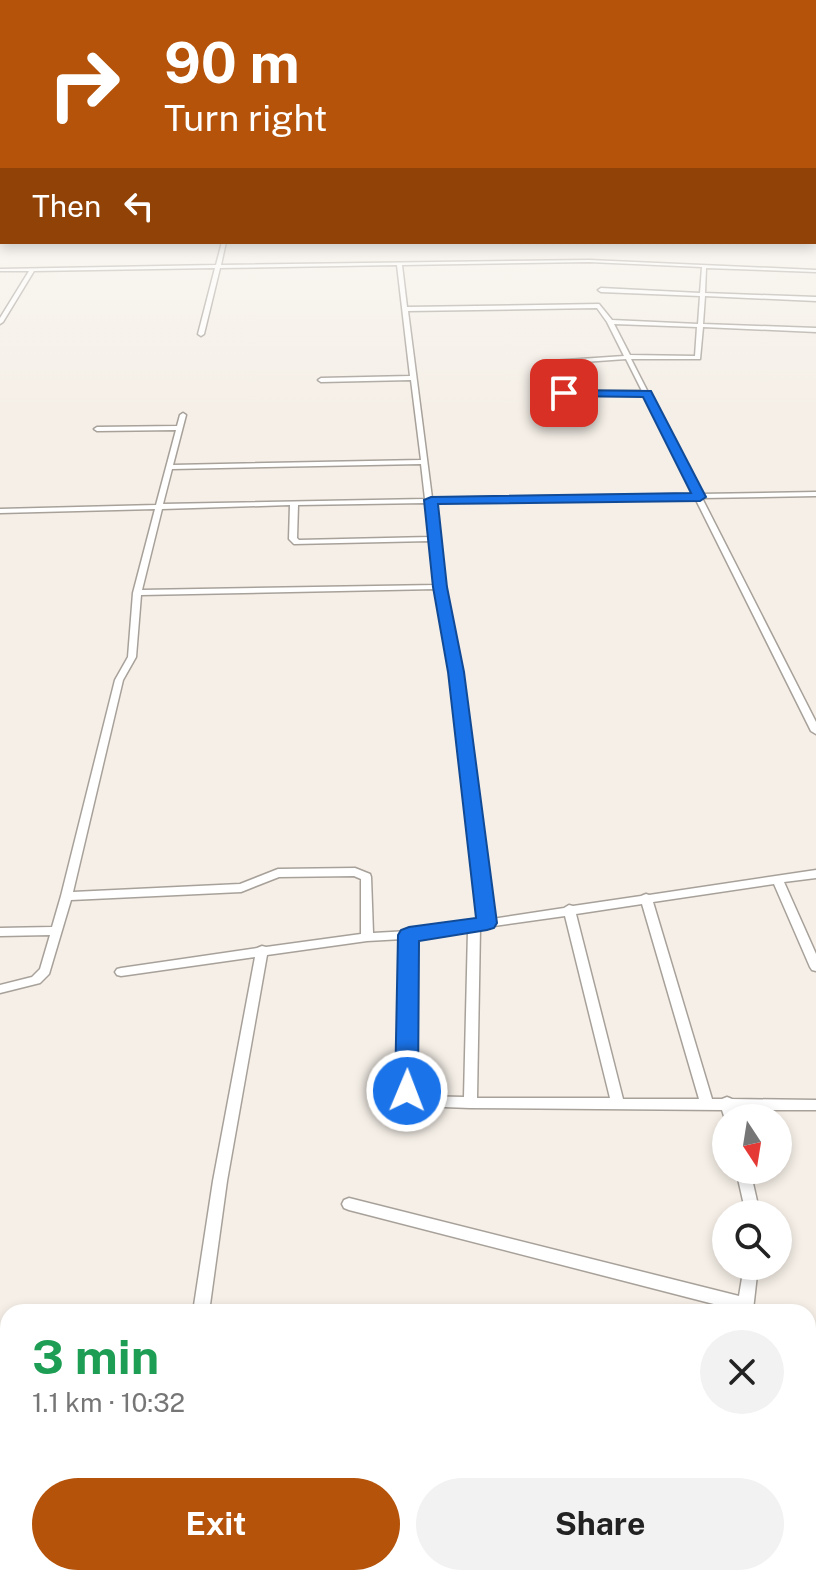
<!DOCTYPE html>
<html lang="en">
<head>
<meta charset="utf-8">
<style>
  :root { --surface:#fff; --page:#f2f2f2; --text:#222; --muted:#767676; --accent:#b45309 }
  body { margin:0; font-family:"Public Sans",sans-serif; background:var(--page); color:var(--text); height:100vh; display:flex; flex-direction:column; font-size:30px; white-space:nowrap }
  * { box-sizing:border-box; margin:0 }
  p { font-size:26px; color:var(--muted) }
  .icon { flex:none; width:44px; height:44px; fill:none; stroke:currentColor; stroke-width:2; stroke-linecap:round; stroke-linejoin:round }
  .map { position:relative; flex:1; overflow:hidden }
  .details { position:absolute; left:0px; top:1304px; width:816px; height:282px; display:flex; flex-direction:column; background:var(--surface); border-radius:24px 24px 0 0; box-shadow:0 4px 12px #0003 }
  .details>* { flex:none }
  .top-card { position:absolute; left:0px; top:0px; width:816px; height:244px; box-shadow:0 4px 12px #0003; background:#b45309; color:#fff; overflow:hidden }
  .needle { width:52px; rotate:168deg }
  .buttons { position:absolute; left:712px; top:1104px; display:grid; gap:16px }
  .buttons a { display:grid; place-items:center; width:80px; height:80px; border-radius:50%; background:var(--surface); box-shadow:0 4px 12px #0003; font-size:40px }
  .pin { position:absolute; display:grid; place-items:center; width:68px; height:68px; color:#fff; margin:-34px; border-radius:16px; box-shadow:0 4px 12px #0006 }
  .me { position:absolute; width:88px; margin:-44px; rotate:1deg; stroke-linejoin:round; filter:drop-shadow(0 0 6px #0008) }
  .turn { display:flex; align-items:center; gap:28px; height:168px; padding:0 32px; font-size:36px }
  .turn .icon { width:104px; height:104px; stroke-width:2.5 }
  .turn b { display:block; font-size:56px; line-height:68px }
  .then { display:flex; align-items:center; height:76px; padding:0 32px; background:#0003; gap:16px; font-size:30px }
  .round { display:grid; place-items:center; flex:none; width:84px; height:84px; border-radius:42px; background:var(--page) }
  .head { display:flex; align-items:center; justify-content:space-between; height:136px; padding:0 32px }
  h1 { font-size:48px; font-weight:700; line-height:60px; color:#1e9e55 }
  .action { display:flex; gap:16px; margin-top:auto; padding:16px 32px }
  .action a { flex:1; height:92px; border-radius:48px; background:var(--accent); color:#fff; font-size:32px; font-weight:700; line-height:92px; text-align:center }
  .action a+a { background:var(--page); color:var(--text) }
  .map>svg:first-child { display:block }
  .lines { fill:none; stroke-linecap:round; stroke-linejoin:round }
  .street-casing { stroke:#a7a19a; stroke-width:3 }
  .street { fill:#fff; fill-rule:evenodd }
  .route { fill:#1a73e8; stroke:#114b97; stroke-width:2 }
</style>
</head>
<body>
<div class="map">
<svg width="816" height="1585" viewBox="0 0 816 1585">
  <rect width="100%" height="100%" fill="#f5efe7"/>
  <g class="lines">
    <defs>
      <g id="street">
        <rect x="0" y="199" width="2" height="2"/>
        <path d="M222 242H226L221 265 589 260 816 270V272L706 268 705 293 816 297V301L705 296 703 324 816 328V332L703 327 700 359H631L700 494 816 492V496L702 498 816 722V734L811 731 695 498 433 503 444 587 460 672 492 919 564 908 569 905 573 906 641 896 646 894 649 895 816 870V878L784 882 816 954V971L812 970 810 967 774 884 653 902 712 1099H722L727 1097 732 1099 816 1100V1110H735L737 1118H726V1122L722 1110 470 1108 418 1106 404 1102 402 1098 403 939 367 941 267 955 227 1181 209 1312H193L213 1181 255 957 121 976 117 975 115 972 117 969 121 968 257 948 262 946 266 947 361 934V879L354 876 279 877 241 892 71 900 49 974 40 983 0 993V985L32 977 40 969 50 935 0 936V928L52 927 61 896 115 680 128 657 133 593 155 509 0 513V509L156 505 176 430 97 431 94 429 97 427 177 426 180 415 183 413 186 415 173 465 421 460 411 380 321 382 318 380 321 378 410 376 397 265 220 268 204 334 201 336 198 334 215 268 34 271 3 322 0 324V318L29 271H0V269L216 265ZM589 262 702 267 700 293 601 288 598 290 601 292 700 296 698 324 612 320 599 304 407 307 402 265ZM597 308 607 322 624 356 551 361 561 393 564 395H644L693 494 432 498 408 311ZM614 324 697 327 695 356 630 355ZM626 359 642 391H566L556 364ZM421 464 425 499 163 504 172 469ZM426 503 430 537 299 540 297 538 298 505ZM290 505 289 539 294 544 430 541 436 585 142 590 162 509ZM436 589 452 672 481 920 409 931 373 933 371 877 370 874 355 868 278 869 240 884 73 892 123 680 136 657 141 595ZM642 904 699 1099H623L576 914ZM565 916 610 1098H477L480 928ZM468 930 464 1097 418 1096 415 1095V938Z"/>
        <polygon points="736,1170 750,1170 760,1214 746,1214"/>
        <polygon points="349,1198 739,1296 744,1266 758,1266 753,1310 752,1312 738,1312 737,1310 349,1210 344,1208 342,1204 344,1200"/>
        <polygon points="0,1546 8,1547 8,1565 0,1564"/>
        <polygon points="211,1578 292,1578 296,1585 215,1585"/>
        <polygon points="712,1578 730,1578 729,1585 711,1585"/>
      </g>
    </defs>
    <!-- street casing -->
    <use href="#street" class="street-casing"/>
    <!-- street -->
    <use href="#street" class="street"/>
  </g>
  <!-- sky -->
  <linearGradient id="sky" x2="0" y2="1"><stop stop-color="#93bac7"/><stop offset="0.46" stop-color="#faf8f4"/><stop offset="1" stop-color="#faf8f4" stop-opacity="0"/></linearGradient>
  <rect width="816" height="411" fill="url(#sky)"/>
  <!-- route -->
  <polygon class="route" points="564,390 651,391 706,497 700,501 438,504 447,587 464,672 497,923 494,928 487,930 419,941 418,1091 415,1098 407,1100 398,1098 395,1091 398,935 401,930 409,927 476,918 448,672 433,587 424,500 431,497 691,493 643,397 560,396 560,391"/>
</svg>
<div class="buttons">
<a><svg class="needle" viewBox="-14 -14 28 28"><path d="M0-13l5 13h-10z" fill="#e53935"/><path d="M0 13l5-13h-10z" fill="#767676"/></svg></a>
<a><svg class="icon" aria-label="search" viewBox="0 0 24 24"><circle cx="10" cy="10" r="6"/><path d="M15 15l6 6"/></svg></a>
</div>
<div class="pin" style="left:564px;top:393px;background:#d93025"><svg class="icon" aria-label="arrive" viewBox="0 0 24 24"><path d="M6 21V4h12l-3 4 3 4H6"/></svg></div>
<svg class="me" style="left:407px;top:1091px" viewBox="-20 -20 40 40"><circle r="17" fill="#1a73e8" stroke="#fff" stroke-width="3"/><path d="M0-11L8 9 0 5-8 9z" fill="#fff"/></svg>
<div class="top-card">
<div class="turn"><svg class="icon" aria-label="right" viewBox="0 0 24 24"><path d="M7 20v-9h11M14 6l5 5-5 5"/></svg><div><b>90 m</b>Turn right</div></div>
<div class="then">Then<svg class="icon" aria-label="left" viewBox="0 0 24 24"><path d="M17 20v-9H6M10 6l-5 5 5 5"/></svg></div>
</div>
<section class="details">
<div class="head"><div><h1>3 min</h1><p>1.1 km · 10:32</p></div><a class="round"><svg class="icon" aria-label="close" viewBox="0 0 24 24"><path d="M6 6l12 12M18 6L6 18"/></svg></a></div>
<div class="action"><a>Exit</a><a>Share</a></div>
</section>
</div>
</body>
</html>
